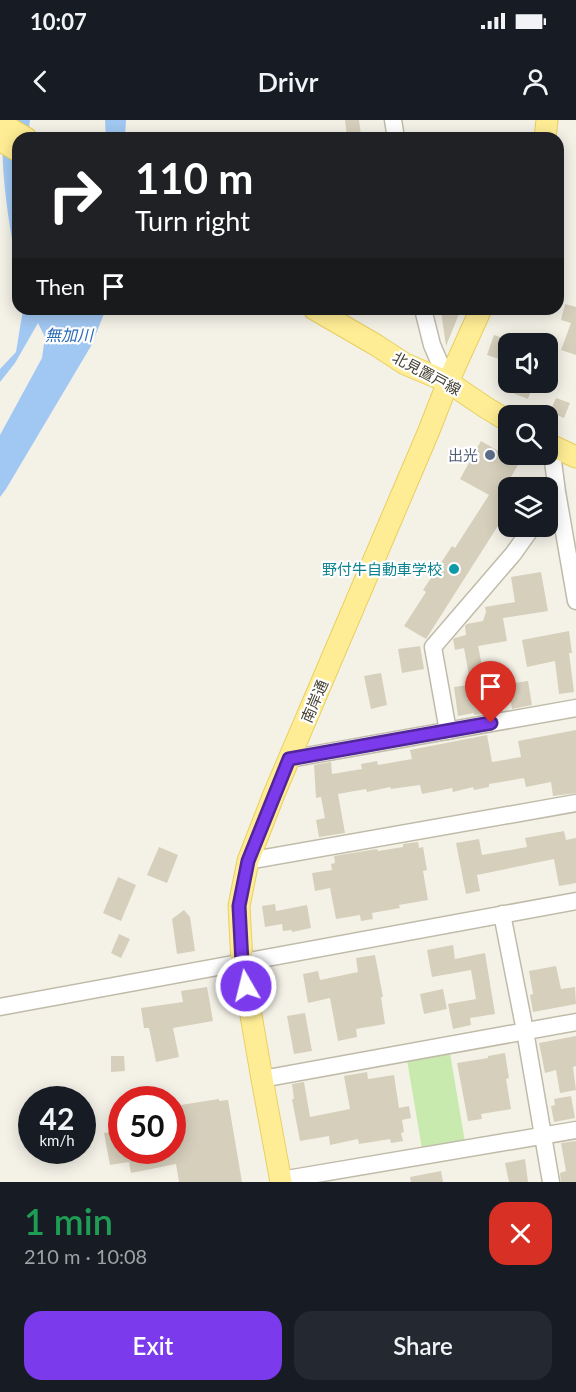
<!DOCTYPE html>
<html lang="en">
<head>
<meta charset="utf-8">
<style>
  :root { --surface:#171b24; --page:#242831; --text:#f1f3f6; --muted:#9ea1a6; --accent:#7c3aed }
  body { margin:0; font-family:Lato,"Noto Sans JP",sans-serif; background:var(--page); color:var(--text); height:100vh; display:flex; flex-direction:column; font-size:22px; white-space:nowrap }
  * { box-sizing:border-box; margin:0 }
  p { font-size:20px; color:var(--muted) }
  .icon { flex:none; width:33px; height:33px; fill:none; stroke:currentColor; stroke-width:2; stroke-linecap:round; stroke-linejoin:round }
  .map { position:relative; height:1062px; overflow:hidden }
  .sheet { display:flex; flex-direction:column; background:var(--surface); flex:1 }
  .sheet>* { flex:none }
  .banner { position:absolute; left:12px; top:12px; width:552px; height:183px; border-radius:18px; box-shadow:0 3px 15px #0003; background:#202124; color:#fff; overflow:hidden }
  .fabs { position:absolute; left:498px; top:213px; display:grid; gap:12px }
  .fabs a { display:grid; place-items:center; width:60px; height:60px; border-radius:12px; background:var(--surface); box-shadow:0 3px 15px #0003; font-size:30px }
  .speed { position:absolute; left:18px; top:966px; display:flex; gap:12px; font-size:30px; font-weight:700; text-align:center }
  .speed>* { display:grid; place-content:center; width:78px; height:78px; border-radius:50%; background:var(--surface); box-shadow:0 3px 15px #0003; line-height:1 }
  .speed small { font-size:15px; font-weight:400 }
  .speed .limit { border:9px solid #d22; background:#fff; color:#111 }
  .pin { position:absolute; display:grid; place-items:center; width:51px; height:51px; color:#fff; margin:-62px -26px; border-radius:50% 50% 50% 0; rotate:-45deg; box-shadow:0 0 6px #0007 }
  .pin .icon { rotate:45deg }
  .me { position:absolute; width:66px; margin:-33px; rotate:352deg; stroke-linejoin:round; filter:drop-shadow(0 0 4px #0008) }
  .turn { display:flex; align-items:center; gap:21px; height:126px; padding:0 24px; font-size:27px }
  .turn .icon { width:78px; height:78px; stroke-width:2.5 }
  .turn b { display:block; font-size:42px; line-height:51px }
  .then { display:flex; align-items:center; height:57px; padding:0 24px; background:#0003; gap:12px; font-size:22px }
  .round { display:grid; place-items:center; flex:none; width:63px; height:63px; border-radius:18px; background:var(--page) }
  .summary { display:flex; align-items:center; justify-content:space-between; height:102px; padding:0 24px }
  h1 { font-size:36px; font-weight:600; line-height:45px; color:#1e9e55 }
  .action { display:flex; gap:12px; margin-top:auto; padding:12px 24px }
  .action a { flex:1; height:69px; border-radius:18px; background:var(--accent); color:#fff; font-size:24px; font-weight:600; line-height:69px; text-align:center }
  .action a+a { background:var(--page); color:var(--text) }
  .status { display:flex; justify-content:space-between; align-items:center; height:42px; padding:0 30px; background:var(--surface); direction:ltr }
  .status svg { height:16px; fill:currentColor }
  header { display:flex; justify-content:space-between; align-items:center; height:78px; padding:0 24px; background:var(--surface); font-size:27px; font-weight:600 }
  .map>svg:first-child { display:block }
  .green { fill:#c8eaae }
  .water { fill:#a1c8f3 }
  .building { fill:#d6cfbc }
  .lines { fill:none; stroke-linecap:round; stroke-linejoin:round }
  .minor-casing { stroke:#c0bba9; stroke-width:19 }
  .major-casing { stroke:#e8cf60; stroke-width:23 }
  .minor { stroke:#fff; stroke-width:16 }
  .major { stroke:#ffed95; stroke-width:21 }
  .route-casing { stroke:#51269a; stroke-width:15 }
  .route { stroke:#7c3aed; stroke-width:10 }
  .service-dot { fill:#5c6f8a; stroke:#fff; stroke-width:2 }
  .culture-dot { fill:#0f9aa8; stroke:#fff; stroke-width:2 }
  .labels { text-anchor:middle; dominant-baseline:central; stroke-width:4.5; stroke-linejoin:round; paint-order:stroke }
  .street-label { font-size:15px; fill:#474235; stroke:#fff }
  .service-label { font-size:15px; fill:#4e5e75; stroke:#fff; text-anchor:end }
  .culture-label { font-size:15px; fill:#0d838f; stroke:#fff; text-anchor:end }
  .water-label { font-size:16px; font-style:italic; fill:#2a6bb8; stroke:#fff }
</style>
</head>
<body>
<div class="status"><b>10:07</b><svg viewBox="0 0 49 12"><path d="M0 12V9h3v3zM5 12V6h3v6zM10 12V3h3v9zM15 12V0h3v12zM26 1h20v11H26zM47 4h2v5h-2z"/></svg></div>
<header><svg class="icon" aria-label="back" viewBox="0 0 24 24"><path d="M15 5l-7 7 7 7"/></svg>Drivr<svg class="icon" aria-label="person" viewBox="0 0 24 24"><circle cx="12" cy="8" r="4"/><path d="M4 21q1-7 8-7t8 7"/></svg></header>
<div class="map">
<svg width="576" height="1062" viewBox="0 0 576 1062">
  <rect width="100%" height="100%" fill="#f4f2e7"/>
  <!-- green -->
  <polygon class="green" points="450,933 465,1022 422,1029 407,940"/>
  <!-- water -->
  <g class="water">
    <path d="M3 0H30L28 18H18V150C8 101 0 50 3 0Z"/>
    <polygon points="105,0 126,0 125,18 106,18"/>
    <polygon points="23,189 106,189 91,226 6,369 0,377 0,315 42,238 45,217 38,203 15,243 0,262 0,249 16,232"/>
  </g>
  <!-- building -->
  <g class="building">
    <polygon points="345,0 359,0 361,15 347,17"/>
    <polygon points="565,184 576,187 576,235 561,230 571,203 561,200"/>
    <polygon points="451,189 461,189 446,226 441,191"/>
    <polygon points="494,215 508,220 508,242 487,235"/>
    <polygon points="514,262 534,262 528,279 510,272"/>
    <polygon points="556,278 570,283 564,298 550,292"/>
    <polygon points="481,321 519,343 508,362 508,390 426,519 404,506 426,472 423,470 452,426 455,428 489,375 460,359"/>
    <polygon points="541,452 548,491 503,498 507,521 478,526 483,550 500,546 502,558 484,562 489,593 474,595 474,593 458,596 454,567 468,565 467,556 469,556 464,528 455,530 453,519 455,518 466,515 465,506 467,504 483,501 486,492 485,487 515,482 511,457"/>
    <polygon points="569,511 572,533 569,533 574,572 559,574 555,541 527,547 522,520"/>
    <polygon points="420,526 424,549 402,553 398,529"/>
    <polygon points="381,553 387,585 371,589 364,556"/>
    <polygon points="528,561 532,585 512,589 508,564"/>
    <polygon points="576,610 576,673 553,676 551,662 526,667 524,658 489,664 489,667 474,670 473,667 453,672 452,668 422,674 420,665 391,669 390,667 367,672 366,669 338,674 345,713 319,717 316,700 325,698 321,677 316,678 314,645 331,642 332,654 362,649 361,644 377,641 378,645 412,639 410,630 487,615 492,642 521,637 518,621"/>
    <polygon points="564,711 566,720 576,718 576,763 559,766 554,739 477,755 480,771 466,774 456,723 479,719 482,735 527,727 525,718"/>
    <polygon points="418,722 419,728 423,727 427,750 423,751 428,780 399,785 400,788 372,793 373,799 361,801 360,795 336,799 330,768 315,771 312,753 332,750 331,744 335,743 334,736 377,729 378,731 403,727 403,724"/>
    <polygon points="159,727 178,735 167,763 147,755"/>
    <polygon points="118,757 136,765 121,801 103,793"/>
    <polygon points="275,784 276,791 307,785 311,808 292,812 292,810 283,811 282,804 265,807 262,786"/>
    <polygon points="184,790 190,797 195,831 177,834 172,799"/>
    <polygon points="119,814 130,819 121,838 111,833"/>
    <polygon points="453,825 455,839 485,833 495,894 470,898 471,905 453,909 448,884 476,879 471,850 432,857 427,830"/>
    <polygon points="375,835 383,877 381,877 385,904 356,909 357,917 338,921 330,878 308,883 303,854 318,851 320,860 358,852 356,838"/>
    <polygon points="556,846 561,869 575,867 576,884 533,892 530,875 533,874 529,851"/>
    <polygon points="207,867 213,901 173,908 179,937 156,942 149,908 144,908 141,888 183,882 181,871"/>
    <polygon points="443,869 447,889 424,894 420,874"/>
    <polygon points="305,893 312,931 294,934 287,896"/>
    <polygon points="576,916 576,946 573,947 576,970 560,973 556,950 545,953 539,923"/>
    <polygon points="505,933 509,958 506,959 511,989 481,994 482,999 468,1001 457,943 488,938 488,936"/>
    <polygon points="111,936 124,936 125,951 111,952"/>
    <polygon points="367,952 368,959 394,955 399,988 409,986 411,998 402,1000 404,1012 401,1013 403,1021 391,1023 390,1019 359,1024 358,1019 330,1025 329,1016 300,1021 292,979 294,979 292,964 304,962 310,997 350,989 344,956"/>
    <polygon points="571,976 575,998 554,1002 551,986 555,985 554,979"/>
    <polygon points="219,979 219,981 228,980 242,1062 179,1062 176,1044 131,1053 129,1042 110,1045 104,1013 122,1010 122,1030 172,1030 172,1001 177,1000 174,986"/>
    <polygon points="576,1021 576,1062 561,1062 560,1053 566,1051 561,1023"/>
    <polygon points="525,1039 528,1062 509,1062 505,1043"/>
    <polygon points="441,1051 443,1062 411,1062 410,1057"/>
  </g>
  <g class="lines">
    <defs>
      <g id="minor">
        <polyline points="393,0 396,18"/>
        <polyline points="423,189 432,225 448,262"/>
        <polyline points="551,326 557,372 576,481"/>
        <polyline points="448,611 433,527 513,434 533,406"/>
        <polyline points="289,639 576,588"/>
        <polyline points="248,741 576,683"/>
        <polyline points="502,794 525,911 551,1062"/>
        <polyline points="0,887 576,781"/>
        <polyline points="262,959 576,902"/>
        <polyline points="281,1060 576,1010"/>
      </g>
      <g id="major">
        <polyline points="0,3 26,18"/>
        <polyline points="545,18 547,0"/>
        <polyline points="0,20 18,31"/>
        <polyline points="314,189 376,225 405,244 448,262 485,287 508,301"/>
        <polyline points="548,324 576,337"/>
        <polyline points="281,1062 262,959 242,843 239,786 248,741 274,674 428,313 448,262 481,189"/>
      </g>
    </defs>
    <!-- minor casing -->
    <use href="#minor" class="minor-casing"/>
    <!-- major casing -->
    <use href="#major" class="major-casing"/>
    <!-- minor -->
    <use href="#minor" class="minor"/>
    <!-- major -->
    <use href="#major" class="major"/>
  </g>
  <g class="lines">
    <defs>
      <polyline id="route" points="246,866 242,843 239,786 248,741 289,639 491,603"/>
    </defs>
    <!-- route casing -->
    <use href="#route" class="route-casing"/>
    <!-- route -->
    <use href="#route" class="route"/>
  </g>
  <!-- markers -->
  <circle class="service-dot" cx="490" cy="335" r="6"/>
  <circle class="culture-dot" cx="454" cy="449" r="6"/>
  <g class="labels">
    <!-- street labels -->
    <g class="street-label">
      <text transform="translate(427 253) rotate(28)">北見置戸線</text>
      <text transform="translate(314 581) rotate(-67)">南岸通</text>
    </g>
    <!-- service labels -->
    <g class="service-label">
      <text x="478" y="335">出光</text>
    </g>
    <!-- culture labels -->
    <g class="culture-label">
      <text x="442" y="449">野付牛自動車学校</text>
    </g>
    <!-- water labels -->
    <g class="water-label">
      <text x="69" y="214">無加川</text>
    </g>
  </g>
</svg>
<div class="fabs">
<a><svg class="icon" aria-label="sound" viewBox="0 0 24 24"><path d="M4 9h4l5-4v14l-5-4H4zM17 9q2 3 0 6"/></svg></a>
<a><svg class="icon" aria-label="search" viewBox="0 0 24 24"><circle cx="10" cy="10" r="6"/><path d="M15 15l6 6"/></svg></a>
<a><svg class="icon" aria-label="layers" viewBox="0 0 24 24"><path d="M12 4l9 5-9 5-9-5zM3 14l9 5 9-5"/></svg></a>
</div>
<div class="speed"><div>42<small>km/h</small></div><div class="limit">50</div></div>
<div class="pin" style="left:491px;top:603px;background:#d93025"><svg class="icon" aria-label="arrive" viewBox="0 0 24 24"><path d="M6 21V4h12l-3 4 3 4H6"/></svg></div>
<svg class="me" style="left:246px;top:866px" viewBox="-20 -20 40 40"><circle r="17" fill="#7c3aed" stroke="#fff" stroke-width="3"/><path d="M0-11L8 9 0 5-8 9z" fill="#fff"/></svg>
<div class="banner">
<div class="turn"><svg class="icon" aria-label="right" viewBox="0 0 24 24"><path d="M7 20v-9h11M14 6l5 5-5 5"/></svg><div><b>110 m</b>Turn right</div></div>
<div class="then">Then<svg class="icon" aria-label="arrive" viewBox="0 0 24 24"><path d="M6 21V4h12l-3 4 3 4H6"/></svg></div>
</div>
</div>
<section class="sheet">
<div class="summary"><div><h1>1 min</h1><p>210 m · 10:08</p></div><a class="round" style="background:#d93025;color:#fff"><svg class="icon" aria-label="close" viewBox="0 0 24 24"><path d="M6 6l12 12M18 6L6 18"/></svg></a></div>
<div class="action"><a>Exit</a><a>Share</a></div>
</section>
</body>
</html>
